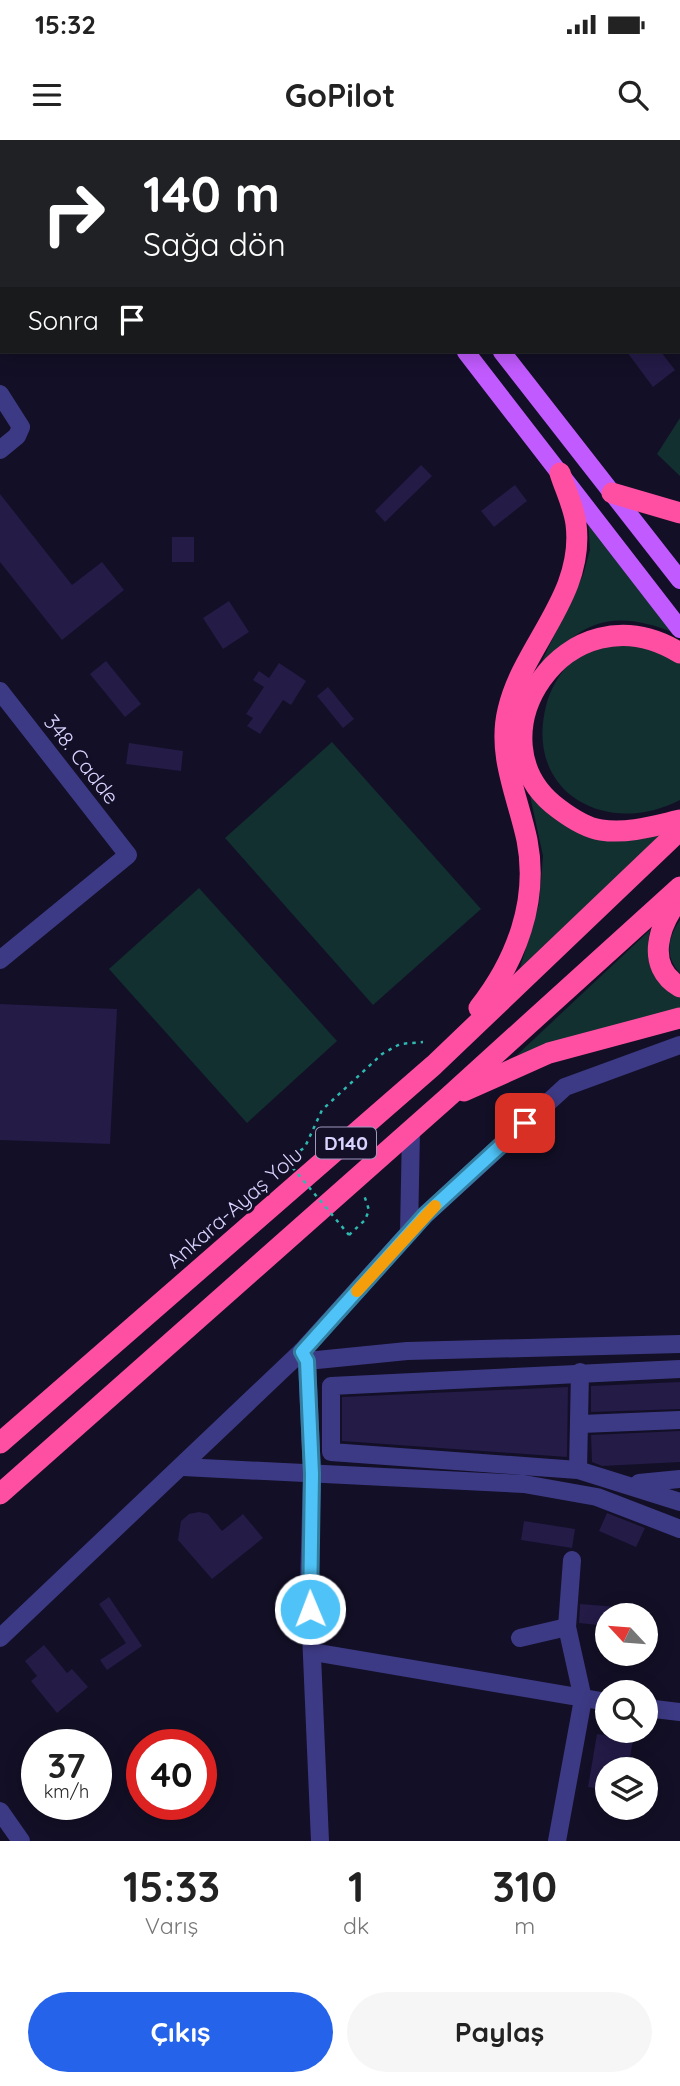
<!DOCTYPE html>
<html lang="tr">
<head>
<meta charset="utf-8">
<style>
  :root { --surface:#fff; --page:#f6f6f6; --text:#222; --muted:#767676; --accent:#2563eb }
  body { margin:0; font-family:Quicksand,sans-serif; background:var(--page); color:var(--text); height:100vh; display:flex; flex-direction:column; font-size:26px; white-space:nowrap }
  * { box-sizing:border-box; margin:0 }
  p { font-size:23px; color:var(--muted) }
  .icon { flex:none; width:38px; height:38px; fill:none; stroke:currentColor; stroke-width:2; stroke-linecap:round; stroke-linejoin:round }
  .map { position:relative; height:1701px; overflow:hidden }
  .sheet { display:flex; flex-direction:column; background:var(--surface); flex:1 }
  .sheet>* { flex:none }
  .guide { position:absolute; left:0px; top:0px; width:681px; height:214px; box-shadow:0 4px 18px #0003; background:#202124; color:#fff; overflow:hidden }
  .needle { width:46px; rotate:296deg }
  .buttons { position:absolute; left:595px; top:1463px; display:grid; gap:14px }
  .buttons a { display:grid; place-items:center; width:63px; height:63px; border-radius:50%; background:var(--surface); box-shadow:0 4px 18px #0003; font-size:35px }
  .speed { position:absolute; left:21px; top:1589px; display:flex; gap:14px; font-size:35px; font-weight:700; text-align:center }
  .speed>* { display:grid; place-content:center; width:91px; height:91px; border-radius:50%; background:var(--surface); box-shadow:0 4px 18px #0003; line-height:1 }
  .speed small { font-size:18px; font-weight:400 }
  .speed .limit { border:10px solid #d22; background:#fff; color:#111 }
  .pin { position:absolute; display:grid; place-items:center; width:60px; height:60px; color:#fff; margin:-30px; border-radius:14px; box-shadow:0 4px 10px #0006 }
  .me { position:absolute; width:77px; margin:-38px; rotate:359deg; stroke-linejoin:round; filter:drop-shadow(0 0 5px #0008) }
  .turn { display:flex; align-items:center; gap:24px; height:147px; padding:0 28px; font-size:32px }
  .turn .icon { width:91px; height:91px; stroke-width:2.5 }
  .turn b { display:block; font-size:49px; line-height:60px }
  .then { display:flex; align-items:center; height:66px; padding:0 28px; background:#0003; gap:14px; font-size:26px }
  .eta { display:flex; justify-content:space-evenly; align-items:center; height:119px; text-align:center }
  .eta b { font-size:42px; font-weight:700; line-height:49px }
  .primary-button { display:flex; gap:14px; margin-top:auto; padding:14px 28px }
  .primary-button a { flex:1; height:80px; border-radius:42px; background:var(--accent); color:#fff; font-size:28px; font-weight:700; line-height:80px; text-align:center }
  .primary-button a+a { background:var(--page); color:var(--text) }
  .status { display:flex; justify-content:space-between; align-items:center; height:49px; padding:0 35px; background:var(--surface); direction:ltr }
  .status svg { height:19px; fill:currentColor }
  header { display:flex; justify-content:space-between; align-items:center; height:91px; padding:0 28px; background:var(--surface); font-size:32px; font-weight:700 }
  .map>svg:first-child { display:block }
  .green { fill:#12302f }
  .building { fill:#241b47 }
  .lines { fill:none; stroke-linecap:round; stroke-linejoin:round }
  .path { stroke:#2fb8b0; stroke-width:2.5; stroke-dasharray:3.5 5; stroke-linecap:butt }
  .minor { stroke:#3d3a85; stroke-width:18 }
  .major { stroke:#c25bff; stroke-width:18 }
  .highway { stroke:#ff4fa3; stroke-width:21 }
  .path-bridge { stroke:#2fb8b0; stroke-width:2.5; stroke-dasharray:3.5 5; stroke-linecap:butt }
  .route-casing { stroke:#337fa1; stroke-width:18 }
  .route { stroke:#4fc3f7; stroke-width:12 }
  .slow { stroke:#f59e0b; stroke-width:12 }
  .labels { text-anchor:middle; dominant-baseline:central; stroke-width:6; stroke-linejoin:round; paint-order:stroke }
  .shield { fill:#130f26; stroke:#9e99be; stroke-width:2 }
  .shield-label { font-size:19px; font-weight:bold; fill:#d9d4ff }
  .street-label { font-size:21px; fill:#d9d4ff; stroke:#130f26 }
</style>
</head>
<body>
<div class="status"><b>15:32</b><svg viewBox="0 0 49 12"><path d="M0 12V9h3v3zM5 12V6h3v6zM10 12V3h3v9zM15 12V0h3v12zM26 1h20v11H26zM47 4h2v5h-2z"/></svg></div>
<header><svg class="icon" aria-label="menu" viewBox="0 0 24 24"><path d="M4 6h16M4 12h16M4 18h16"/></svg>GoPilot<svg class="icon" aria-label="search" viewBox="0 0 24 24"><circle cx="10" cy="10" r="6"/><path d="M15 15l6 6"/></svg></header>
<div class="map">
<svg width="680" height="1701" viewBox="0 0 680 1701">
  <rect width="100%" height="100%" fill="#130f26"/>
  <!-- green -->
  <g class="green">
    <polygon points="680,278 680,336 657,314"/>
    <path d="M588 379 678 494C606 465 576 483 532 542L583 435 590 410Z"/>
    <path d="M623 501 680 520V660C607 698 524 653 546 566 549 552 559 534 569 524 584 511 605 507 623 501Z"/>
    <polygon points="332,602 481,769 373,865 225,698"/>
    <polygon points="529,651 564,677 664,692 520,828 539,764 543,716"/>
    <polygon points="199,748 337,901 247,983 109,829"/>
    <path d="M680 780V833C664 817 668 797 680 780Z"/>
    <path d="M650 790C644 822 651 841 680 858V871L517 915Z"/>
  </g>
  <!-- building -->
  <g class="building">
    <polygon points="627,212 661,212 675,230 653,247"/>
    <polygon points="421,325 432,336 385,382 375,371"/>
    <polygon points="515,345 527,361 494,387 481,371"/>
    <polygon points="0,354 72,445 102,422 124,450 62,500 0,422"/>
    <rect x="172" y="397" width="22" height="25"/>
    <polygon points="229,461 249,492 223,509 203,478"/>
    <polygon points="106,521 141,564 125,577 90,534"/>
    <polygon points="279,523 306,541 291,565 283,560 260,594 247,586 253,578 246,574 264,547 253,540 259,531 269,538"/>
    <polygon points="328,547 354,579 343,588 317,556"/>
    <polygon points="129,603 183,611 181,631 126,624"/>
    <polygon points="0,864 117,869 110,1004 0,1000"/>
    <polygon points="680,1242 680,1269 591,1272 591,1246"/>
    <polygon points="568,1247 567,1317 342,1301 342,1257"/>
    <polygon points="680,1291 680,1322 602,1326 592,1322 591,1295"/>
    <polygon points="199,1372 208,1374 222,1391 243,1374 263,1398 212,1439 178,1400 181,1381 189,1374"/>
    <polygon points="607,1373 645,1388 636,1407 599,1391"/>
    <polygon points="524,1381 575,1389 572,1408 521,1400"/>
    <polygon points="109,1457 142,1506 107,1530 100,1520 126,1503 99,1464"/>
    <polygon points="580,1464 630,1468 629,1475 607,1475 607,1486 579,1483"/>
    <polygon points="44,1505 67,1533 72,1529 88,1547 57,1573 31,1541 37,1536 25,1521"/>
    <polygon points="597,1594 633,1600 628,1629 607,1629 607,1650 588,1647"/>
  </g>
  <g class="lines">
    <!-- path -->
    <g class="path">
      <polyline points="557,0 559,2"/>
      <polyline points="567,2 569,0"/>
      <polyline points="287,1021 305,1007 322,970 382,914 400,904 423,902"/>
      <polyline points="349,1095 365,1080 369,1070 364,1055"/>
    </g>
    <!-- minor -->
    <g class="minor">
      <polyline points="115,0 116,2"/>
      <polyline points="357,0 358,2"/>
      <polyline points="196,2 199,0"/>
      <polyline points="431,2 434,0"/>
      <polyline points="0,157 2,155"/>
      <polyline points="0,254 21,287 17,296 0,310"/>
      <polyline points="0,551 128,715 0,820"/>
      <polyline points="409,1093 411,990"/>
      <polyline points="307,1221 407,1211 680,1204"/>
      <polyline points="680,1229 331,1246 331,1312 578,1330 680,1362"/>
      <polyline points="581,1284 680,1280"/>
      <polyline points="183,1327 524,1344 597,1357 680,1389"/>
      <polyline points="578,1330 580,1232"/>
      <polyline points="639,1343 680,1339"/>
      <polyline points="0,1498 302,1211"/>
      <polyline points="520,1498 567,1487"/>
      <polyline points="313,1512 607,1562"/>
      <polyline points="646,1568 680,1572"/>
      <polyline points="0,1671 21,1701"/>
      <polyline points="320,1701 309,1447 312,1334 307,1221 302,1211 425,1075 565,947 680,905"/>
      <polyline points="557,1701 583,1559 567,1487 572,1420"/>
    </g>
    <!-- major -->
    <g class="major">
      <polyline points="303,0 304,2"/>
      <polyline points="337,0 338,2"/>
      <polyline points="466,212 680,489"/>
      <polyline points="502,212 680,440"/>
    </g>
    <!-- highway -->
    <g class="highway">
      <polyline points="612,353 680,373"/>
      <path d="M680 513C566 443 465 601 559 669 571 678 587 688 601 690 628 694 654 686 680 680"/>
      <path d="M680 758C659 784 644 826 680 847"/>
      <path d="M479 868C516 821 539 761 527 700 518 657 497 615 508 570 523 505 585 456 576 384 574 367 565 349 560 333"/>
      <polyline points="464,951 549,913 680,878"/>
      <polyline points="0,1303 434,925 680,690"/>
      <polyline points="0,1354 446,959 680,747"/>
    </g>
    <!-- path-bridge -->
    <polyline class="path-bridge" points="287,1021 349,1095"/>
  </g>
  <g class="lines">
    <defs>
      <polyline id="route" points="310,1469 312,1334 307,1221 302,1212 425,1075 525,983"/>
    </defs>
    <!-- route casing -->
    <use href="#route" class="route-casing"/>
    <!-- route -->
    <use href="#route" class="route"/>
    <!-- slow -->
    <polyline class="slow" points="357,1151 435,1066"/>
  </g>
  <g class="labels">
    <!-- shield labels -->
    <rect class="shield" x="316" y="987.5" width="60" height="31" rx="5"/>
    <g class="shield-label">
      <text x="346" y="1003">D140</text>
    </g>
    <!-- street labels -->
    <g class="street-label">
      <text transform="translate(82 619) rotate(52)">348. Cadde</text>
      <text transform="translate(234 1067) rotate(-41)">Ankara-Ayaş Yolu</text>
    </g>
  </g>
</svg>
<div class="buttons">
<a><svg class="needle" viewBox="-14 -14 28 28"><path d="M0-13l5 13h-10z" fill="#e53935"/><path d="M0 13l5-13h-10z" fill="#767676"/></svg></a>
<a><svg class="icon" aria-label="search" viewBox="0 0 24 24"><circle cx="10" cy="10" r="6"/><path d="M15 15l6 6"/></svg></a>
<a><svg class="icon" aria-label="layers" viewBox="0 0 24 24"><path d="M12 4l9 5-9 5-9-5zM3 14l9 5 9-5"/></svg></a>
</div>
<div class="speed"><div>37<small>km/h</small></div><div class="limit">40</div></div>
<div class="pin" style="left:525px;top:983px;background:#d93025"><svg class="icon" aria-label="arrive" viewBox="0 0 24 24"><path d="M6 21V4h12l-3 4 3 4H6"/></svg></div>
<svg class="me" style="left:310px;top:1469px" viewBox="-20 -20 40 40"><circle r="17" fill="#4fc3f7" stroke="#fff" stroke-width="3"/><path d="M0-11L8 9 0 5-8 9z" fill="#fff"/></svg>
<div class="guide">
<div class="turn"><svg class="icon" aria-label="right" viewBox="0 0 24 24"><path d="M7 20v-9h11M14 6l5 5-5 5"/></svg><div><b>140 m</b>Sağa dön</div></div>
<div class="then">Sonra<svg class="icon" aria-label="arrive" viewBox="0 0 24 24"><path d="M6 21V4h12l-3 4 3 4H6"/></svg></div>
</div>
</div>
<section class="sheet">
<div class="eta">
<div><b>15:33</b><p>Varış</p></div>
<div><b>1</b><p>dk</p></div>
<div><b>310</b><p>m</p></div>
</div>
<div class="primary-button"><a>Çıkış</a><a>Paylaş</a></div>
</section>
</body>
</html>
